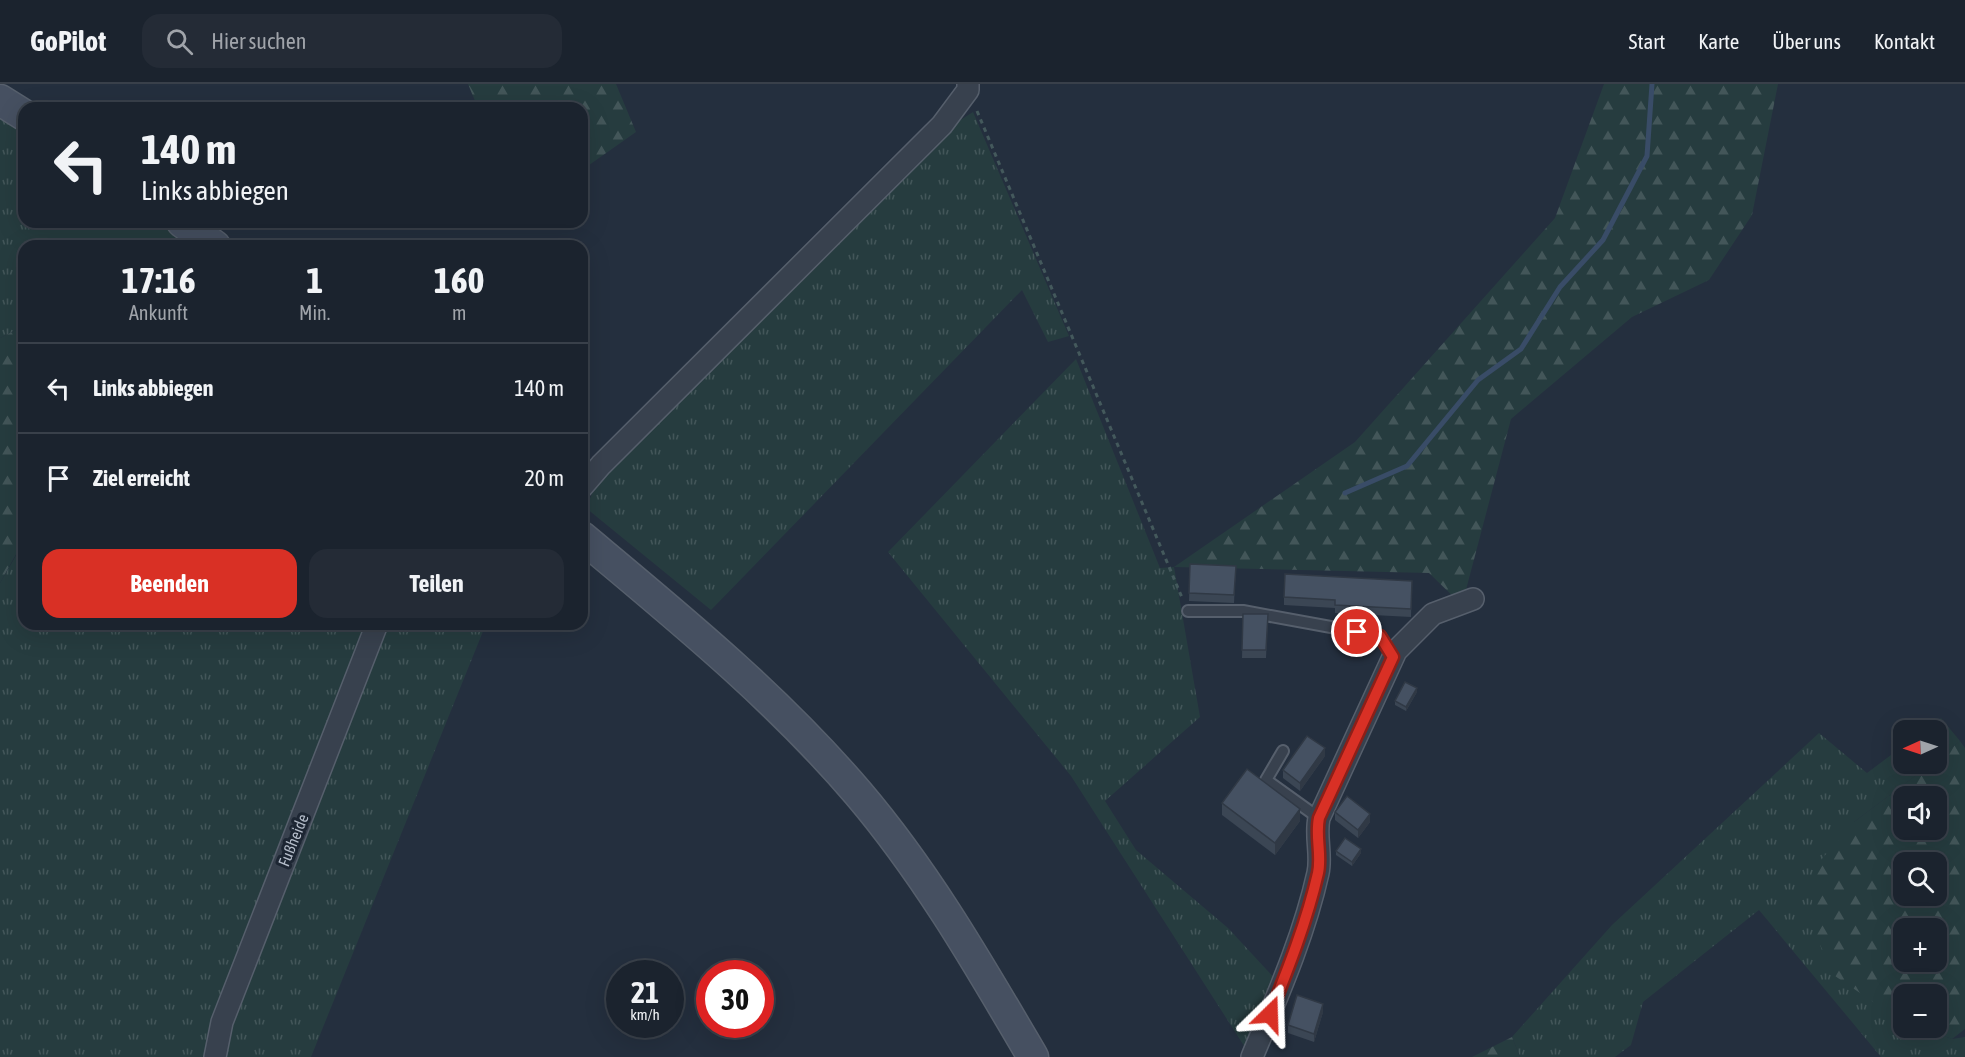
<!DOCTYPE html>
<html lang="de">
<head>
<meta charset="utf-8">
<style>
  :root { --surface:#1b232e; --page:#242b36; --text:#f1f3f6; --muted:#a0a4aa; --line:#39404a; --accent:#d93025 }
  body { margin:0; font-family:"Asap Condensed",sans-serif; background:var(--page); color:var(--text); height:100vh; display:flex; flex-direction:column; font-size:22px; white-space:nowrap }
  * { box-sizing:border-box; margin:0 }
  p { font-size:20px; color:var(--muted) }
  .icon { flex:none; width:33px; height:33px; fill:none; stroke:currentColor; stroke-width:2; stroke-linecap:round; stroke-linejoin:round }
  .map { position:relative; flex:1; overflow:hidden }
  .details { position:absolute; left:18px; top:156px; width:570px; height:390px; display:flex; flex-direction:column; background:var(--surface); border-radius:18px; box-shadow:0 6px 24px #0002,0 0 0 2px var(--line) }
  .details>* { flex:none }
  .top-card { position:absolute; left:18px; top:18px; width:570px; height:126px; border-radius:18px; box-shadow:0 6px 24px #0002,0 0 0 2px var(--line); background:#1b232e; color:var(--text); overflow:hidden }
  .needle { width:39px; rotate:267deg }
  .controls { position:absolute; left:1893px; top:636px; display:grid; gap:12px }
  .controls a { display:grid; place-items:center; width:54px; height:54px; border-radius:12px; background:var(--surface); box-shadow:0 6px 24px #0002,0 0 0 2px var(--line); font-size:30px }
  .speed { position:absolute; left:606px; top:876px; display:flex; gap:12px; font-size:30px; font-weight:700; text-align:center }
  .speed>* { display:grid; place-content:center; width:78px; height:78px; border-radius:50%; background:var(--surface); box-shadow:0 6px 24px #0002,0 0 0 2px var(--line); line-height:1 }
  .speed small { font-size:15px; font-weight:400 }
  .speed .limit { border:9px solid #d22; background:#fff; color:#111 }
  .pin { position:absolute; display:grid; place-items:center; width:51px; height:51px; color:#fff; margin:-26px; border:3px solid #fff; border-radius:50%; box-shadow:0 2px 6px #0007 }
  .me { position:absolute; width:66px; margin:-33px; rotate:22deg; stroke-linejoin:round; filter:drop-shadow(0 0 4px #0008) }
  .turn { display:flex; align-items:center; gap:21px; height:126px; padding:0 24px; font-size:27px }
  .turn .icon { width:78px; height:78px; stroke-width:2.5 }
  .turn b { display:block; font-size:42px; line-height:51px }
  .eta { display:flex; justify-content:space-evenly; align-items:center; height:102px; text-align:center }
  .eta b { font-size:36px; font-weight:700; line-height:42px }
  .cta { display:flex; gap:12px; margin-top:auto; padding:12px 24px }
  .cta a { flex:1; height:69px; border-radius:18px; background:var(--accent); color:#fff; font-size:24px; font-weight:700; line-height:69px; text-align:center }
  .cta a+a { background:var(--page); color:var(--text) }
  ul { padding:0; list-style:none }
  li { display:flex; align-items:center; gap:18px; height:90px; padding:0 24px; border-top:2px solid var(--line) }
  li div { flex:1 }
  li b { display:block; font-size:22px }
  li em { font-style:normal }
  header { display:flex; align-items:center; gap:36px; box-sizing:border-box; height:84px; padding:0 30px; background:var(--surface); border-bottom:2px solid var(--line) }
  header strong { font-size:28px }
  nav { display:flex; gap:33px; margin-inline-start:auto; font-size:21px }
  .search { width:420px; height:54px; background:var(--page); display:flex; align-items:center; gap:15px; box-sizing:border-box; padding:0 21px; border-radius:18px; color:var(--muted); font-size:22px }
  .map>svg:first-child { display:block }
  .grass { fill:url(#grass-tufts) }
  .forest { fill:url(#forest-firs); fill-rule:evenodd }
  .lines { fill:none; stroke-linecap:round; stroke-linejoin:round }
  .stream { stroke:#394c67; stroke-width:5 }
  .lane-casing { stroke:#565f6c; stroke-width:14 }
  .street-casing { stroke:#565f6c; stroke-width:24 }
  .secondary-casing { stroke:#565f6c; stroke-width:33 }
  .path { stroke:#44595c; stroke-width:3; stroke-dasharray:4.5 4.5; stroke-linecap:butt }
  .lane { stroke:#38414e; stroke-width:10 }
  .street { stroke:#38414e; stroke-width:21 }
  .secondary { stroke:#465061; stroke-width:30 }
  .wall { fill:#3b4654 }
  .shaded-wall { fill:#303945 }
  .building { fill:#455162; stroke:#303945; stroke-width:1.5 }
  .route-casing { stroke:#8d1f18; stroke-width:15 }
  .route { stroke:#d93025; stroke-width:10 }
  .labels { text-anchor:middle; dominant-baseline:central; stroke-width:6; stroke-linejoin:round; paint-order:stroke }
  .street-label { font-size:16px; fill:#b4bcc9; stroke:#1d2633 }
</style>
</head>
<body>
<header>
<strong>GoPilot</strong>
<div class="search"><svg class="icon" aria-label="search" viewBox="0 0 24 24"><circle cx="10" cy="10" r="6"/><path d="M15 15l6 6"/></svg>Hier suchen</div>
<nav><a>Start</a><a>Karte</a><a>Über uns</a><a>Kontakt</a></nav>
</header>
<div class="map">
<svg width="1965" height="973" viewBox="0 0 1965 973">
  <defs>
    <pattern id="grass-tufts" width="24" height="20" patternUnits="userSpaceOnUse" patternTransform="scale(1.5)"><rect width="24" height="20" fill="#263c3f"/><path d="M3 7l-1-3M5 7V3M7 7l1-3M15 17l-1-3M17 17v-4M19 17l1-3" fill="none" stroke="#435659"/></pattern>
    <pattern id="forest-firs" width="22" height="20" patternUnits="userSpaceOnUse" patternTransform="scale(1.5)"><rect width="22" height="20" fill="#263c3f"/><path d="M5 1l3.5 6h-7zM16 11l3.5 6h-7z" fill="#435659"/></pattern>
  </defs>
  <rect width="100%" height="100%" fill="#242f3e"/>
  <!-- grass -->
  <g class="grass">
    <polygon points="973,28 1069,252 1048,258 1022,206 711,526 586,424 596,400 945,46"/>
    <polygon points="0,30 24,46 24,138 164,138 198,162 24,162 24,242 0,254"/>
    <polygon points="1076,275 1160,484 1174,483 1200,633 1105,717 1136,766 1228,844 1277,897 1248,968 1071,692 888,468"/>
    <polygon points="21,463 24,463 24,540 373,540 211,973 0,973 0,499"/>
    <polygon points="386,540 486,540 311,973 220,973 262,847"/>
    <polygon points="1941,634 1960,657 1937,675 1936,646 1925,646"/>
    <polygon points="1819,649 1867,689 1903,662 1904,680 1931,680 1854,738 1894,932 1903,936 1904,944 1923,944 1952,955 1965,953 1965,973 1881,973 1759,826 1643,918 1631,961 1615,973 1520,973 1512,953 1612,841"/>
  </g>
  <!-- forest -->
  <g class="forest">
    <polygon points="468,0 616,0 636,48 582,86 582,24 478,24"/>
    <polygon points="1604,0 1778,0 1752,131 1709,196 1632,233 1511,335 1462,521 1429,489 1174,483 1355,358 1555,134"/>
    <polygon points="24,242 24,463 20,463 0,499 0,254"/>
    <path d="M1960 657 1965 664V945L1952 955 1923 944H1936V910H1904L1903 936 1894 932 1835 892 1811 842 1814 784 1854 738 1931 680H1936L1937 675ZM1904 712H1936V746H1904ZM1936 778V812H1904V778ZM1936 844V878H1904V844Z"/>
    <polygon points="1512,953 1520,973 1472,973"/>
  </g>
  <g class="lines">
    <!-- stream -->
    <polyline class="stream" points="1345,409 1407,382 1478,296 1521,265 1560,203 1603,156 1647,72 1652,0"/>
    <defs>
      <g id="lane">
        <polyline points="1188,527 1243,527 1380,552 1393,573"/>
        <polyline points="1283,667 1266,696 1319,734"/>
      </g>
      <g id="street">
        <polyline points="582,403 601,381 942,41 968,6 968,0"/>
        <polyline points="215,973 222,938 377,540"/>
        <path d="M1252 973C1277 913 1304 852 1318 789 1322 771 1315 752 1319 734L1396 567 1433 530 1473 515"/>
      </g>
      <g id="secondary">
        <polyline points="0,16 24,31"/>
        <polyline points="182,138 215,162"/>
        <path d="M582 453C679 534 776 613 858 709 927 790 979 881 1033 973"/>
      </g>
    </defs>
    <!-- lane casing -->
    <use href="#lane" class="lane-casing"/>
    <!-- street casing -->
    <use href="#street" class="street-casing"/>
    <!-- secondary casing -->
    <use href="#secondary" class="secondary-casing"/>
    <!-- path -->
    <polyline class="path" points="977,27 1183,516"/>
    <!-- lane -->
    <use href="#lane" class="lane"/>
    <!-- street -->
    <use href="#street" class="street"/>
    <!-- secondary -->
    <use href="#secondary" class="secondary"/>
  </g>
  <!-- wall -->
  <g class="wall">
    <polygon points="1190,480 1236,482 1234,519 1189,517"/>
    <polygon points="1412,497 1411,533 1335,529 1335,524 1284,521 1284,513"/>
    <polygon points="1243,530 1268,530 1266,574 1242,574"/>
    <polygon points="1417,608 1406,627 1395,621 1395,617"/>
    <polygon points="1325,672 1300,707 1283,694 1283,686"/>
    <polygon points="1222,719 1300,737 1275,771 1222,731"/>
    <polygon points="1335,728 1370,738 1358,754 1335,736"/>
    <polygon points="1336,767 1361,769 1352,782 1336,771"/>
    <polygon points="1323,928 1314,958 1288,949 1288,941"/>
  </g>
  <!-- shaded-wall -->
  <g class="shaded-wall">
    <polygon points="1417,604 1417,608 1406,627 1406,623"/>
    <polygon points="1325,664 1325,672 1300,707 1300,699"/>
    <polygon points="1300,725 1300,737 1275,771 1275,759"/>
    <polygon points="1370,730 1370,738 1358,754 1358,746"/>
    <polygon points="1361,765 1361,769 1352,782 1352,778"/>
    <polygon points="1323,920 1323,928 1314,958 1314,950"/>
  </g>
  <!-- building -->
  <g class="building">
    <polygon points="1190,480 1236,482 1234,511 1189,509"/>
    <polygon points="1285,490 1412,497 1411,525 1335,521 1335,516 1284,513"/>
    <polygon points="1243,530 1268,530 1266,566 1242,566"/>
    <polygon points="1405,598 1417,604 1406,623 1395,617"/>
    <polygon points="1307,652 1325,664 1300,699 1283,686"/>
    <polygon points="1247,685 1300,725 1275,759 1222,719"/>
    <polygon points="1347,712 1370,730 1358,746 1335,728"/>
    <polygon points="1345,754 1361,765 1352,778 1336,767"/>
    <polygon points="1297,911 1323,920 1314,950 1288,941"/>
  </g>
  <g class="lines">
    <defs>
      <path id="route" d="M1270 930C1288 885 1307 837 1318 789 1322 771 1315 752 1319 734L1393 573 1380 552 1357 548"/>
    </defs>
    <!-- route casing -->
    <use href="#route" class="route-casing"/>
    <!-- route -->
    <use href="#route" class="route"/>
  </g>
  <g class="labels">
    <!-- street labels -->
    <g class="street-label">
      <text transform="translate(293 756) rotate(-68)">Fußheide</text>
    </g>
  </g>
</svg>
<div class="controls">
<a><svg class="needle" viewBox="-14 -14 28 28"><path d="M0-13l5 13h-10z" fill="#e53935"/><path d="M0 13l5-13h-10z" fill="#a0a4aa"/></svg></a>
<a><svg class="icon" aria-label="sound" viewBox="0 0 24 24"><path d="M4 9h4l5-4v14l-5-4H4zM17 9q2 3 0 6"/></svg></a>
<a><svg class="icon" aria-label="search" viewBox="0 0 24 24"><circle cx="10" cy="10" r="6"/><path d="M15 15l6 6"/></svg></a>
<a>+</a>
<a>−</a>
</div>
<div class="speed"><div>21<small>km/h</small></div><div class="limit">30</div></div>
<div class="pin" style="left:1357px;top:548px;background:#d93025"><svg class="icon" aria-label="arrive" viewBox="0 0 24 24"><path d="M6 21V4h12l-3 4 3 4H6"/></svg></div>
<svg class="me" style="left:1270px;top:930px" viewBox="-20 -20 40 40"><path d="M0-17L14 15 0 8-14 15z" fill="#d93025" stroke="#fff" stroke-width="4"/></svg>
<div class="top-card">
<div class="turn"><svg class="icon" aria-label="left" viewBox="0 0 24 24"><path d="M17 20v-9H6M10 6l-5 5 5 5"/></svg><div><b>140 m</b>Links abbiegen</div></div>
</div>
<section class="details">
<div class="eta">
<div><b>17:16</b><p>Ankunft</p></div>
<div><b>1</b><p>Min.</p></div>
<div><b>160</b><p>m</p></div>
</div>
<ul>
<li><svg class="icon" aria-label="left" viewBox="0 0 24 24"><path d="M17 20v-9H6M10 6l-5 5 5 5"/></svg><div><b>Links abbiegen</b></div><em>140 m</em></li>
<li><svg class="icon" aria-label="arrive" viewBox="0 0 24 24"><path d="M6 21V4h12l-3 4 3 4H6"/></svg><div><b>Ziel erreicht</b></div><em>20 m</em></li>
</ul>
<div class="cta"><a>Beenden</a><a>Teilen</a></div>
</section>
</div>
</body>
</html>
